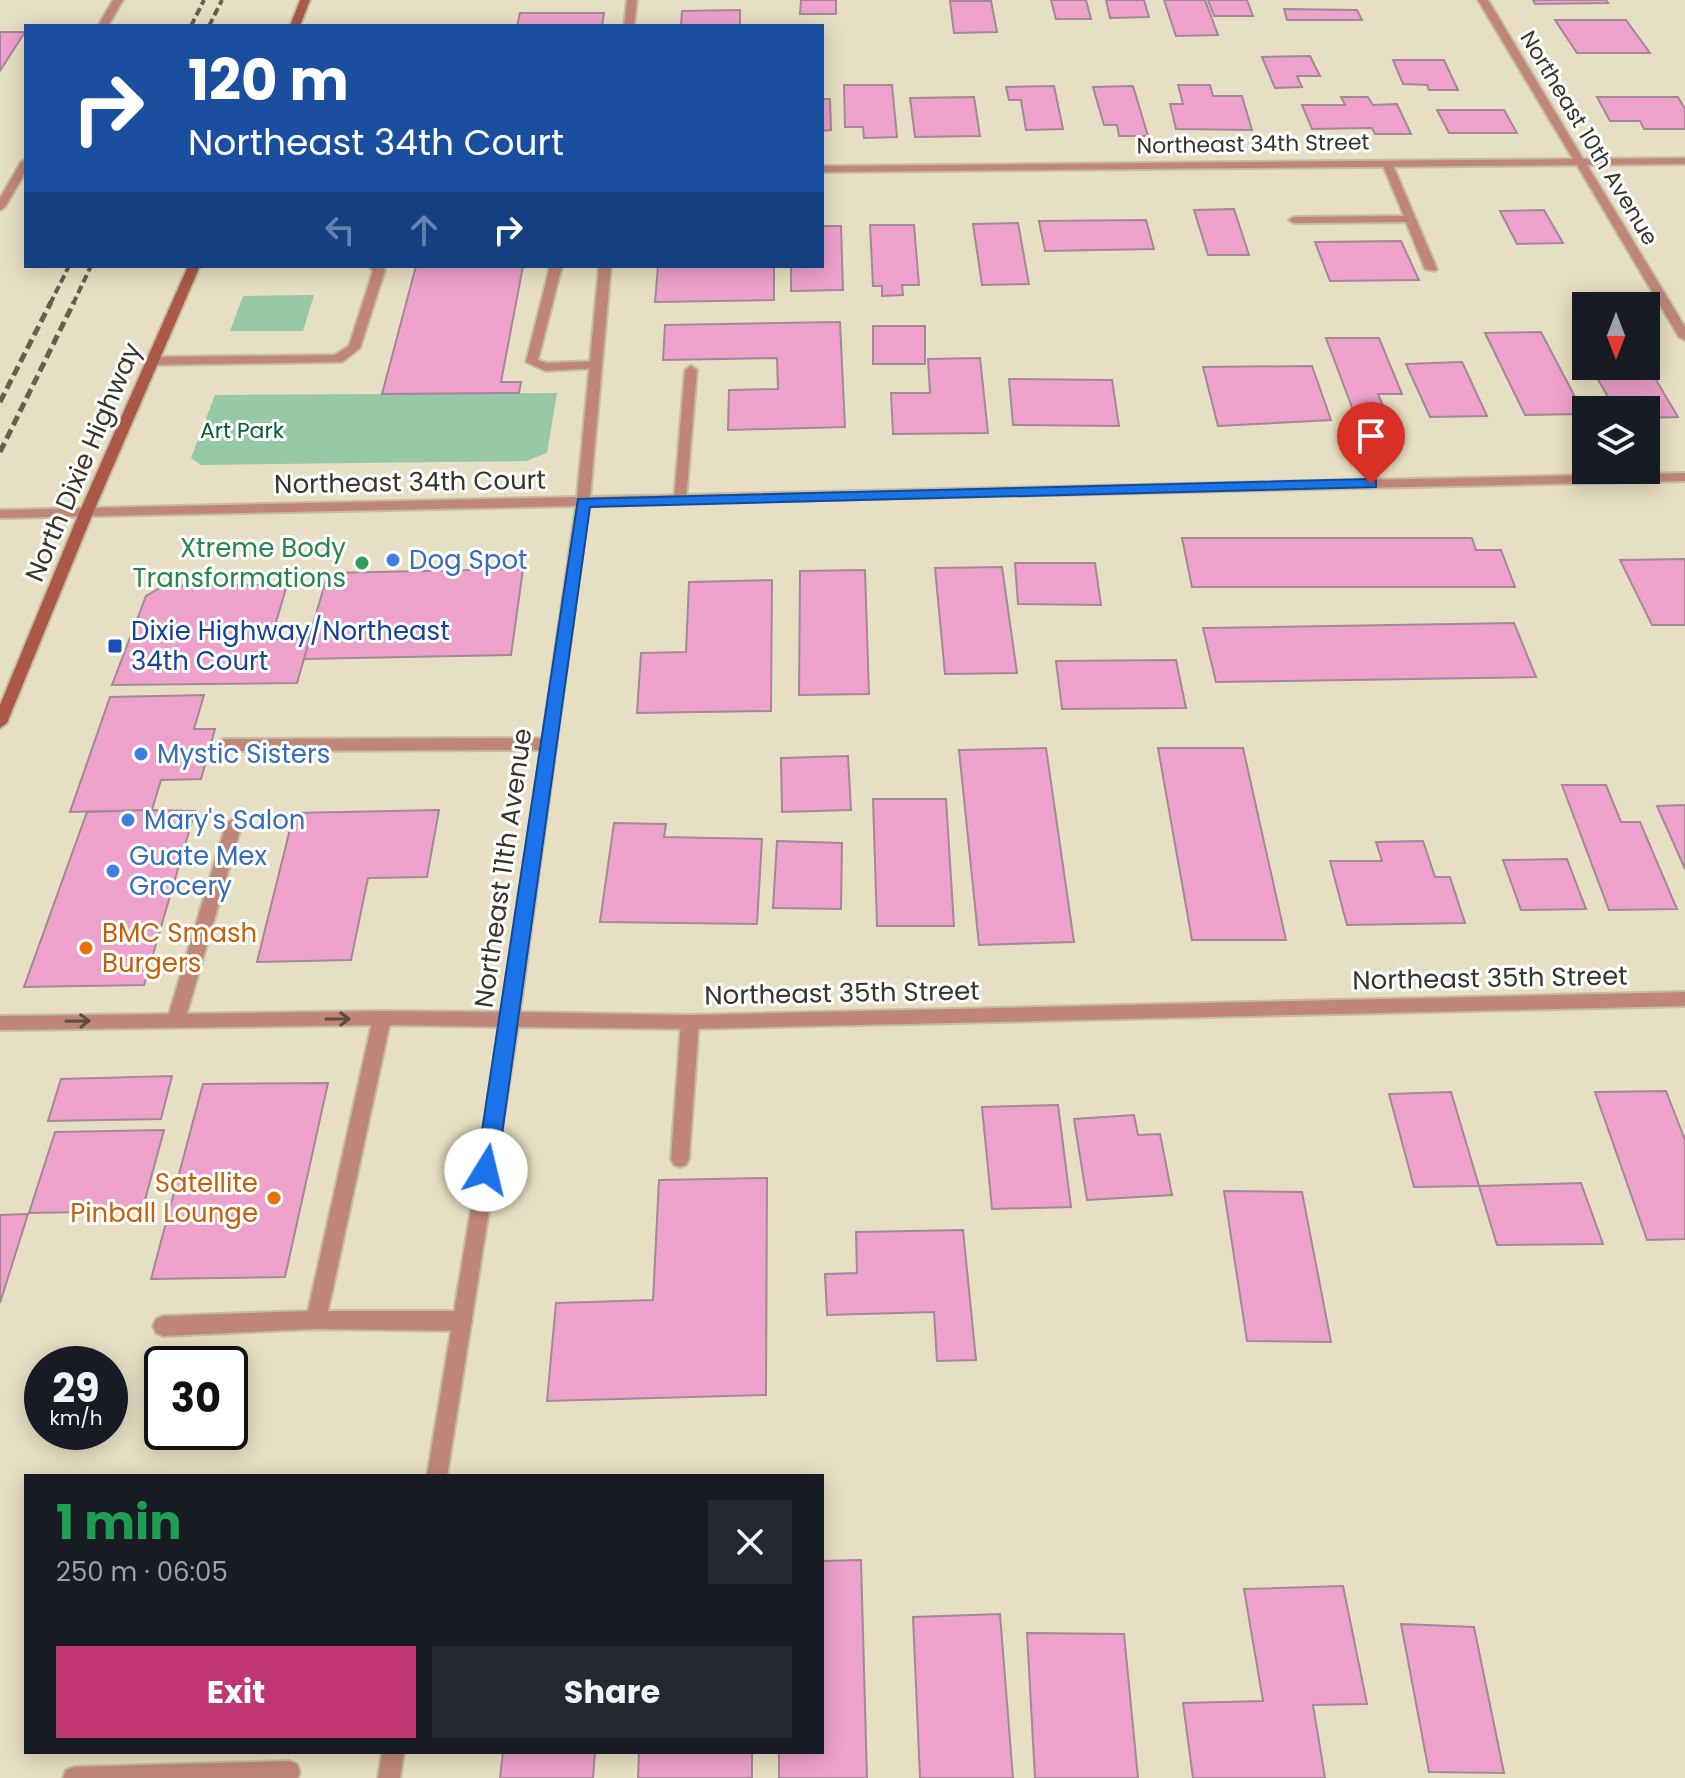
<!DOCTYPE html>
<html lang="en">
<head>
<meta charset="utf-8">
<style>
  :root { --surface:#171b24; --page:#242831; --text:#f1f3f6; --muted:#9ea1a6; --accent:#bf3672 }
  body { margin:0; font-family:Poppins,sans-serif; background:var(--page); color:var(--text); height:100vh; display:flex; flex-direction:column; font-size:30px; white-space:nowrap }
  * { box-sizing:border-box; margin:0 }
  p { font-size:26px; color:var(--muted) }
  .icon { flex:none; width:44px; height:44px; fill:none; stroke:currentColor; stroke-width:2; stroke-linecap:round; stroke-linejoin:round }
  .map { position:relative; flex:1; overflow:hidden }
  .details { position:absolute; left:24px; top:1474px; width:800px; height:280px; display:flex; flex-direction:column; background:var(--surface); border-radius:0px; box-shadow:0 4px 20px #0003 }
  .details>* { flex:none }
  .guide { position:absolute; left:24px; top:24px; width:800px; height:244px; border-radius:0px; box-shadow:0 4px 20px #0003; background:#1a4fa0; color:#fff; overflow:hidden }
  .needle { width:52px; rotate:180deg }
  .tools { position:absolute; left:1572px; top:292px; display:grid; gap:16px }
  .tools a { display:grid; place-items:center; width:88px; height:88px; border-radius:0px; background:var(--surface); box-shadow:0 4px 20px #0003; font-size:40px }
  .speed { position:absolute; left:24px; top:1346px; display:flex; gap:16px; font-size:40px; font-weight:700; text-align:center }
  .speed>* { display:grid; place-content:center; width:104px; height:104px; border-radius:50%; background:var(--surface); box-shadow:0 4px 20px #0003; line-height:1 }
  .speed small { font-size:20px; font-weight:400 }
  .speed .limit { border:4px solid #111; border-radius:12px; background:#fff; color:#111 }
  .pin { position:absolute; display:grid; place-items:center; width:68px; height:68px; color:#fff; margin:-82px -34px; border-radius:50% 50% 50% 0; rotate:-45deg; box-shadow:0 0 8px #0007 }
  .pin .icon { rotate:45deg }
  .me { position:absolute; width:88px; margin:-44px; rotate:9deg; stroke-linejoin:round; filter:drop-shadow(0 0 6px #0008) }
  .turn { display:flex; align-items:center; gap:28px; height:168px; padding:0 32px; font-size:36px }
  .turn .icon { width:104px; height:104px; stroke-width:2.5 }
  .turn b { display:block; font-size:56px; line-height:68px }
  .lanes { display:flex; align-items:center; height:76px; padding:0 32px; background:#0003; justify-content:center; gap:40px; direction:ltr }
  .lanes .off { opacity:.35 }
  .round { display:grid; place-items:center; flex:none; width:84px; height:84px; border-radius:0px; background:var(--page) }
  .overview { display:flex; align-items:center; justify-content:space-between; height:136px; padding:0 32px }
  h1 { font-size:48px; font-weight:700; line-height:60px; color:#1e9e55 }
  .primary-button { display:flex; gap:16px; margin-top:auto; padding:16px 32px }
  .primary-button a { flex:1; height:92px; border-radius:0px; background:var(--accent); color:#fff; font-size:32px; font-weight:700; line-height:92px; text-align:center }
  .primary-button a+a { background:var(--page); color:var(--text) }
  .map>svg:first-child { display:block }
  .green { fill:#96c8a5 }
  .building { fill:#eda1cb; stroke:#a38896; stroke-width:2 }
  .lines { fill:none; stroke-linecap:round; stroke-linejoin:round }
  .service-casing { stroke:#c4bda4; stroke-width:4 }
  .minor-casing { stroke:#c4bda4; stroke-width:4 }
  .secondary-casing { stroke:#c4bda4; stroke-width:4 }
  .service { fill:#c0867a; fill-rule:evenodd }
  .minor { fill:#c0867a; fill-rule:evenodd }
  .secondary { fill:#ab5849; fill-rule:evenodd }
  .rail-far1 { stroke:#646050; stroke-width:4; stroke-dasharray:8 4; stroke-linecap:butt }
  .rail { stroke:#646050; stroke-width:5; stroke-dasharray:10 5; stroke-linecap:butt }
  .oneway { stroke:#604d41 }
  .route { fill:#1a73e8; stroke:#114b97; stroke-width:2 }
  .shop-dot { fill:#3f7fe0; stroke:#fff; stroke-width:3 }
  .leisure-dot { fill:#2e9e5b; stroke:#fff; stroke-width:3 }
  .transit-dot { fill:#1a4fb4; stroke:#fff; stroke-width:3 }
  .food-dot { fill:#e8710a; stroke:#fff; stroke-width:3 }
  .labels { text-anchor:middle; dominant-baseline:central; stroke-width:6; stroke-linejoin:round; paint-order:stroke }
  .far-street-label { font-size:22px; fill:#373529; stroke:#fff }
  .far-park-label { font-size:22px; fill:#015f31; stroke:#fff }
  .street-label { font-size:26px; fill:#373529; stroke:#fff }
  .leisure-label { font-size:26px; fill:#27864d; stroke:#fff; text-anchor:end }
  .shop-label { font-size:26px; fill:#366cbe; stroke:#fff; text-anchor:start }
  .transit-label { font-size:26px; fill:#164399; stroke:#fff; text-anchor:start }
  .food-label { font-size:26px; fill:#c56008; stroke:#fff; text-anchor:start }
</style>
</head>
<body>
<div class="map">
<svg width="1685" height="1778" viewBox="0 0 1685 1778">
  <rect width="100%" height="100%" fill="#e7dfc3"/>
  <!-- green -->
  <g class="green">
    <polygon points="314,295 303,331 230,331 243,296"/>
    <polygon points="557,393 547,453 526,461 201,465 191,458 215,395"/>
  </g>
  <!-- building -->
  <g class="building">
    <polygon points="801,0 836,0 836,14 800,14"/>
    <polygon points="1051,0 1086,0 1091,19 1056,19"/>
    <polygon points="1106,0 1144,0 1149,17 1110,18"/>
    <polygon points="1164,0 1205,0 1218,35 1176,36"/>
    <polygon points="1208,0 1247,0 1253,16 1214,16"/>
    <polygon points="1533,0 1606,0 1608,3 1535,4"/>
    <polygon points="950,1 991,1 997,32 954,33"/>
    <polygon points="1284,9 1357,10 1362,20 1287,20"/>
    <polygon points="740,10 740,25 681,26 682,11"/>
    <polygon points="520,13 604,13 602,26 517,26"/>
    <polygon points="1555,20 1626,20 1650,53 1577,53"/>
    <polygon points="0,32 25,32 0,71"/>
    <polygon points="1310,56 1320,76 1297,76 1302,87 1275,88 1262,57"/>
    <polygon points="1393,60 1444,60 1458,90 1429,90 1427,85 1403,84"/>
    <polygon points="844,85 892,85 897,137 864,138 863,127 845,127"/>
    <polygon points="1178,85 1210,85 1213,96 1242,96 1252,130 1176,129 1170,104 1183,104"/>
    <polygon points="1054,86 1063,129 1026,130 1021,100 1009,100 1006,87"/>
    <polygon points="1133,86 1148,136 1119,136 1117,125 1104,125 1093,87"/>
    <polygon points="974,97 980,136 915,137 910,98"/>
    <polygon points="1341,97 1368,97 1373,105 1397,104 1411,134 1375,134 1372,128 1312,129 1302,105 1345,105"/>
    <polygon points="1597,97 1678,97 1685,109 1685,129 1644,129 1640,121 1610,121"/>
    <polygon points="822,99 830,99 831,130 822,131"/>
    <polygon points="1437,110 1504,110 1517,133 1449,133"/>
    <polygon points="1234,209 1249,255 1208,255 1194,210"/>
    <polygon points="1544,210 1563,243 1517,244 1500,211"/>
    <polygon points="1146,220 1154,249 1045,251 1039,221"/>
    <polygon points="1018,223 1029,284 982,285 973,224"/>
    <polygon points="870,225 914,225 919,285 902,285 903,295 882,296 882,286 873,286"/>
    <polygon points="822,226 841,226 843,290 791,291 791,266 822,266"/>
    <polygon points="1401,241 1419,280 1330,281 1315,242"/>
    <polygon points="416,266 523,266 501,382 521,382 519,393 382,394"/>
    <polygon points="658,266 774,266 774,300 655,302"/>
    <polygon points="840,322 845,427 728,430 729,390 778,389 777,358 663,360 665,325"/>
    <rect x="873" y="326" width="52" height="38"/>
    <polygon points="1541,332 1584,414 1525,415 1485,333"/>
    <polygon points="1326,338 1379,338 1402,394 1378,394 1388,418 1356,418"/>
    <polygon points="980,358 988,433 893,434 891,393 930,393 928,359"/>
    <polygon points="1462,362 1487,416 1430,417 1406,364"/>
    <polygon points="1646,363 1678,417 1646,418 1646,410 1628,410 1625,404 1612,404 1596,376 1613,375 1608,366 1646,366"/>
    <polygon points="1312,366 1331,420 1218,426 1203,367"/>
    <polygon points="1009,379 1112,380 1119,426 1013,425"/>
    <polygon points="1182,538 1472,538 1476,550 1501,550 1515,587 1192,587"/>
    <polygon points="1685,559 1685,625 1652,625 1620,560"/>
    <polygon points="1015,563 1095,563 1101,605 1018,604"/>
    <polygon points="1002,567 1017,673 945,674 935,568"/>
    <polygon points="523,569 511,655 303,659 328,573"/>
    <polygon points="865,570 869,694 799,695 800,571"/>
    <polygon points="772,580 771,711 637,713 641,653 686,652 689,582"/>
    <polygon points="287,585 271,639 310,638 297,683 112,685 146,596 163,586"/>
    <polygon points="1514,623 1536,677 1216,682 1203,628"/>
    <polygon points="1176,660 1186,708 1062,709 1056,661"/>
    <polygon points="204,695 194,729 215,729 201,779 161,780 152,810 70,812 110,697"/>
    <polygon points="1046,748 1074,942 979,945 959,750"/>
    <polygon points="1158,748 1243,748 1286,940 1192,940"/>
    <polygon points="848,756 851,810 782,812 781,758"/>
    <polygon points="1562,785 1606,785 1621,822 1640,822 1677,909 1609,910"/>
    <polygon points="873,799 946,799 954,926 877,926"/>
    <polygon points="1685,805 1685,869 1657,806"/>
    <polygon points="152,810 195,811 144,985 24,987 87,812"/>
    <polygon points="439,810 427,877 368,878 351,960 257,962 294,813"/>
    <polygon points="614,823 666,824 664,837 762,839 757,924 600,922"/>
    <polygon points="777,841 842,843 841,909 773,908"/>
    <polygon points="1423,841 1435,877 1450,877 1465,923 1347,925 1330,861 1382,861 1376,842"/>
    <polygon points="1567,859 1586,909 1521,910 1503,860"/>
    <polygon points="172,1076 161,1119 48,1121 61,1079"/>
    <polygon points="328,1083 285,1277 151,1279 203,1084"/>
    <polygon points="1666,1091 1685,1140 1685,1239 1647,1240 1595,1092"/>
    <polygon points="1451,1092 1479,1186 1414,1187 1389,1094"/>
    <polygon points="1058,1105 1071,1207 992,1209 982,1107"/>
    <polygon points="1134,1115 1138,1135 1160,1134 1172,1195 1087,1200 1074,1119"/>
    <polygon points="164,1130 142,1211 29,1213 55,1132"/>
    <polygon points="767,1178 766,1395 547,1401 556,1303 653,1300 659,1180"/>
    <polygon points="1581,1183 1603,1244 1497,1245 1479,1186"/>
    <polygon points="1224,1191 1302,1192 1331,1342 1247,1341"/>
    <polygon points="28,1214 0,1303 0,1215"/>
    <polygon points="963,1230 976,1360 937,1361 934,1312 827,1315 825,1274 857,1273 856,1232"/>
    <polygon points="861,1560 867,1778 779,1778 779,1752 822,1752 822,1561"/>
    <polygon points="1343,1586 1367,1704 1313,1705 1325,1778 1193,1778 1183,1703 1263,1701 1244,1589"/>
    <polygon points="1000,1614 1013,1778 920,1778 913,1617"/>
    <polygon points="1401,1624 1474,1627 1504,1773 1429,1772"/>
    <polygon points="1027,1633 1124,1634 1138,1778 1035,1778"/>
    <polygon points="503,1752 595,1752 593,1778 500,1778"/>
    <polygon points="639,1752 752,1752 752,1778 638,1778"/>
  </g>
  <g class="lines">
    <defs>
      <g id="service">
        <polygon points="1383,161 1392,163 1437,269 1435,271 1425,269 1406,222 1294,223 1289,220 1294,217 1404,216 1382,163"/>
        <polygon points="369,266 381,266 385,270 360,348 342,362 152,365 146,361 152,357 335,355 349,346 373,271"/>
        <polygon points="550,266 562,266 538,360 547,363 596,361 602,365 600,368 546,371 526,362"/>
        <polygon points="691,366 697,370 686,500 680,504 674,500 685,370"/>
        <polygon points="549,738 556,744 549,750 223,751 216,745 223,739"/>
        <polygon points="234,818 242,824 185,1020 182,1025 176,1027 170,1025 167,1020 226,824"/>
        <polygon points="382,1011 388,1013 391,1018 328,1311 462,1311 469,1314 472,1321 469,1328 462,1331 316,1329 163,1336 156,1333 153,1326 156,1319 163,1316 308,1311 373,1018 376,1013"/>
        <polygon points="690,1015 696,1017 699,1022 689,1159 686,1165 680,1167 674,1165 671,1159 681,1022 684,1017"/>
        <polygon points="289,1761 297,1764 300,1772 298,1778 63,1778 66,1770 74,1767"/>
      </g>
      <g id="minor">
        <polygon points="113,0 123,0 108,26 98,26"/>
        <polygon points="627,0 637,0 634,26 624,26"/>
        <polygon points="1478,0 1488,0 1583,159 1685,158 1685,164 1587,165 1685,327 1685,340 1679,337 1577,165 822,172 822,166 1573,159"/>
        <polygon points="26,159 26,171 5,207 0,210 0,198 21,162"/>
        <polygon points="599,266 611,266 590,497 1685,473 1685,481 589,505 520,1012 690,1015 1685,992 1685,1006 690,1029 518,1027 447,1476 427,1476 501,1027 382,1025 0,1030 0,1016 382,1011 503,1012 576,506 0,518 0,510 577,497"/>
        <polygon points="382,1752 404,1752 400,1778 378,1778"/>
      </g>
      <g id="secondary">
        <polygon points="300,0 310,0 300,26 290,26"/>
        <polygon points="188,266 200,266 93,513 7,723 0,728 0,705 79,513"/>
      </g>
    </defs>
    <!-- service casing -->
    <use href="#service" class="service-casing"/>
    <!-- minor casing -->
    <use href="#minor" class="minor-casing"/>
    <!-- secondary casing -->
    <use href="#secondary" class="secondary-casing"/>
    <!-- service -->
    <use href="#service" class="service"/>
    <!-- minor -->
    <use href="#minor" class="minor"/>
    <!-- secondary -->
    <use href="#secondary" class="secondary"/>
    <!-- rail-far1 -->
    <g class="rail-far1">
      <polyline points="191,26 204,0"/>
      <polyline points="209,26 222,0"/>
      <polyline points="50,304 69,266"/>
      <polyline points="73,304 91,266"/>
    </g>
    <!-- rail -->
    <g class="rail">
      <polyline points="0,402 51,302"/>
      <polyline points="0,452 74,302"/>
    </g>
  </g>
  <!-- one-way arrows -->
  <defs><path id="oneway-shaft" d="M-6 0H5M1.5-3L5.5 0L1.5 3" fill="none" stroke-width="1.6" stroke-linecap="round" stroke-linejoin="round" transform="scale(2)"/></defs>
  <g class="oneway">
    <use href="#oneway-shaft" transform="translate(338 1019)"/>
    <use href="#oneway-shaft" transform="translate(78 1021) rotate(-1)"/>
  </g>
  <!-- route -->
  <polygon class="route" points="1371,479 1376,480 1376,487 590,507 497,1170 494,1177 486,1179 479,1177 476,1170 578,499"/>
  <!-- markers -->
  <g class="shop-dot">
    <circle cx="393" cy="560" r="8"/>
    <circle cx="141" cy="754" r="8"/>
    <circle cx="128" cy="820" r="8"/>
    <circle cx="113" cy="871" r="8"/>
  </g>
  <circle class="leisure-dot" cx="362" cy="563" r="8"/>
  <rect class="transit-dot" x="107" y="638" width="16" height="16" rx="4"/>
  <g class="food-dot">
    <circle cx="86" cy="948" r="8"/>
    <circle cx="274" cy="1198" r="8"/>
  </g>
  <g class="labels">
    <!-- far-street labels -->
    <g class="far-street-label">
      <text transform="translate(1589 138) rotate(59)">Northeast 10th Avenue</text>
      <text transform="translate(1253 144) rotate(-1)">Northeast 34th Street</text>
    </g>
    <!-- far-park labels -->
    <g class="far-park-label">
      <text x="242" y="430">Art Park</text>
    </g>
    <!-- street labels -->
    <g class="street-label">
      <text transform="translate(83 462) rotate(-67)">North Dixie Highway</text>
      <text transform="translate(410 482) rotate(-1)">Northeast 34th Court</text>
      <text transform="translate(503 868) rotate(-82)">Northeast 11th Avenue</text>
      <text transform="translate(1490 978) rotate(-1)">Northeast 35th Street</text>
      <text transform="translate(842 993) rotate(-1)">Northeast 35th Street</text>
    </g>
    <!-- leisure labels -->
    <g class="leisure-label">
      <text x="346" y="548">Xtreme Body<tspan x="346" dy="30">Transformations</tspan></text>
    </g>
    <!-- shop labels -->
    <g class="shop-label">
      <text x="409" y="560">Dog Spot</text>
      <text x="157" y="754">Mystic Sisters</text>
      <text x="144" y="820">Mary's Salon</text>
      <text x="129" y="856">Guate Mex<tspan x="129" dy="30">Grocery</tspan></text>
    </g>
    <!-- transit labels -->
    <g class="transit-label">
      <text x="131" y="631">Dixie Highway/Northeast<tspan x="131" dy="30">34th Court</tspan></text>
    </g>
    <!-- food labels -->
    <g class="food-label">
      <text x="102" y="933">BMC Smash<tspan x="102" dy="30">Burgers</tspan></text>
      <text x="258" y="1183" text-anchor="end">Satellite<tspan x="258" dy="30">Pinball Lounge</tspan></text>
    </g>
  </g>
</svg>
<div class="tools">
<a><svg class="needle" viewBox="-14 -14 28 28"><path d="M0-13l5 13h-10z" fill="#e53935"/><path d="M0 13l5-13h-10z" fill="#9ea1a6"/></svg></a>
<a><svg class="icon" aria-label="layers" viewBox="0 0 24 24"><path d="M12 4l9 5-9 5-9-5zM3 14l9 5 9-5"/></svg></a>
</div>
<div class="speed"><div>29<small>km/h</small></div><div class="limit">30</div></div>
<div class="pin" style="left:1371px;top:484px;background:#d93025"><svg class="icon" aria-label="arrive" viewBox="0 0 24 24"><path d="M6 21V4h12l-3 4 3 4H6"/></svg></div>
<svg class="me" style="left:486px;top:1170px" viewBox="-20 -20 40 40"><circle r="19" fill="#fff"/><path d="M0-13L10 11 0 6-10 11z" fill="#1a73e8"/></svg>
<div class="guide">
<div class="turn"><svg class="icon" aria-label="right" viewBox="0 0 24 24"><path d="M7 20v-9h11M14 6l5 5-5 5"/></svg><div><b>120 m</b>Northeast 34th Court</div></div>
<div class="lanes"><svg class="icon off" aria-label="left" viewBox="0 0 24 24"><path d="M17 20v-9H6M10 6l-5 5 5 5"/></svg><svg class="icon off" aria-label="ahead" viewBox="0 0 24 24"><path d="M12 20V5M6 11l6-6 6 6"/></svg><svg class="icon" aria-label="right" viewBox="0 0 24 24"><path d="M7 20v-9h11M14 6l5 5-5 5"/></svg></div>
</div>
<section class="details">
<div class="overview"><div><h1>1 min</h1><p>250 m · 06:05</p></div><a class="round"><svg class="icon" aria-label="close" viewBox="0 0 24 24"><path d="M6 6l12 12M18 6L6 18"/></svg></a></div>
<div class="primary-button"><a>Exit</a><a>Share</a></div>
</section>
</div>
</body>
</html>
